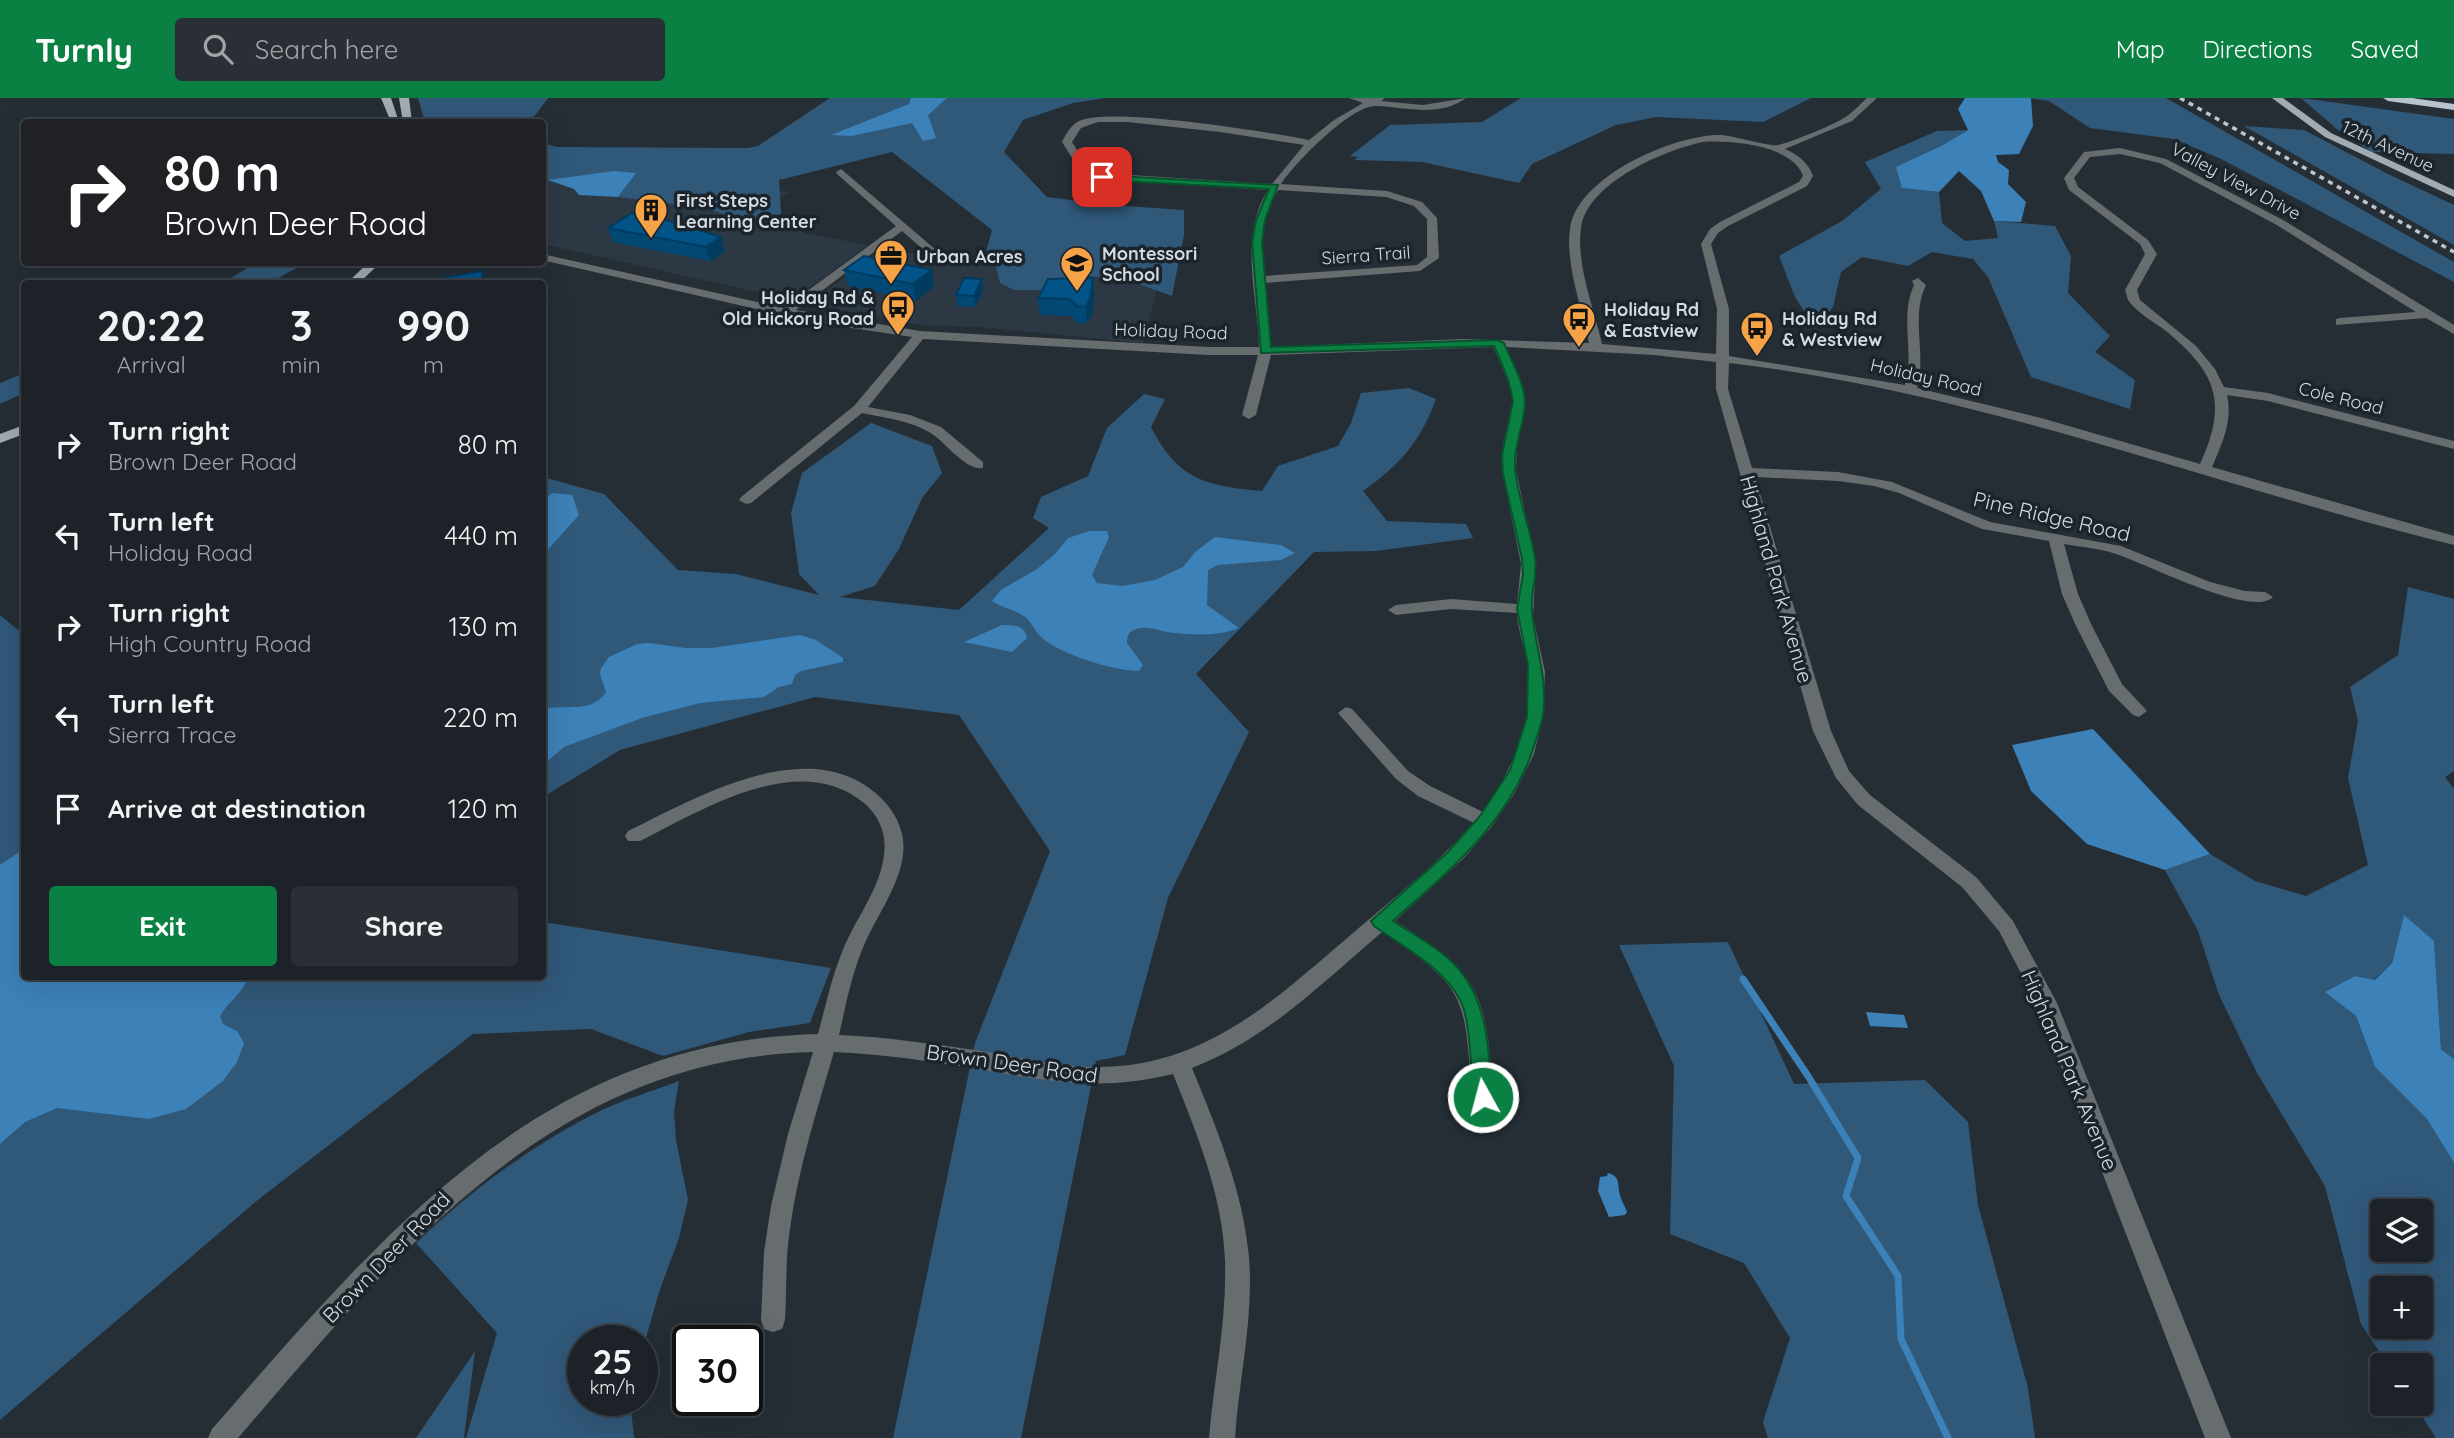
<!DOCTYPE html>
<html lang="en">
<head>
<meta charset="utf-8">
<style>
  :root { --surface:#1c2228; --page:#292f34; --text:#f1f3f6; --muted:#a0a4a8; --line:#3a3f45; --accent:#0b8043 }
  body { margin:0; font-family:Quicksand,sans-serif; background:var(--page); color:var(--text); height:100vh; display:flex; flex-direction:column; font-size:26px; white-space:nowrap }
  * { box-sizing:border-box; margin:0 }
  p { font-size:23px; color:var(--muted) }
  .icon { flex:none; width:38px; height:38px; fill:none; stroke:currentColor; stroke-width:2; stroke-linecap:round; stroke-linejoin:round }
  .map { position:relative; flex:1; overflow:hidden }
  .side { position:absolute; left:21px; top:182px; width:525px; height:700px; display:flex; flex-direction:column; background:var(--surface); border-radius:7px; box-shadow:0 7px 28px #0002,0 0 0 2px var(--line) }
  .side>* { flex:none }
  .guide { position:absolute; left:21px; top:21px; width:525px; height:147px; border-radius:7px; box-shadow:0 7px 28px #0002,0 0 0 2px var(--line); background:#202124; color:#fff; overflow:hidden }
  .controls { position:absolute; left:2370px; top:1101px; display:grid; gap:14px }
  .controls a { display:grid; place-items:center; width:63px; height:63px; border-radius:7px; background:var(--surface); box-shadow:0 7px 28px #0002,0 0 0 2px var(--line); font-size:35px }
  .speed { position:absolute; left:567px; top:1227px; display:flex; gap:14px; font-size:35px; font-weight:700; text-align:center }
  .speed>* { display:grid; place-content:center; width:91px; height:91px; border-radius:50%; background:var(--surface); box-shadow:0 7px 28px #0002,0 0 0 2px var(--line); line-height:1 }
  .speed small { font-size:18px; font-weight:400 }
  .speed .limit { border:4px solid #111; border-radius:10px; background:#fff; color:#111 }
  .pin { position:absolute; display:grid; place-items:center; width:60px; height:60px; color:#fff; margin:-30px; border-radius:14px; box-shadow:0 4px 10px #0006 }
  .me { position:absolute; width:77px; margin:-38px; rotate:353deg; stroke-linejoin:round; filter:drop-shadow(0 0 5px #0008) }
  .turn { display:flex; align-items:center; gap:24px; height:147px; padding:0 28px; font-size:32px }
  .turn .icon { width:91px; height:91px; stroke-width:2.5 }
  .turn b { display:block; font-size:49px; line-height:60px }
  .eta { display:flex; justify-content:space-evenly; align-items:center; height:119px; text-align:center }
  .eta b { font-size:42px; font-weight:700; line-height:49px }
  .button { display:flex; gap:14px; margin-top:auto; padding:14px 28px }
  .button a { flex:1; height:80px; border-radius:7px; background:var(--accent); color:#fff; font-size:28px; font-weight:700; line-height:80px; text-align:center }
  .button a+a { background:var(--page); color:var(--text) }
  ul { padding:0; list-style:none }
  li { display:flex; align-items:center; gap:21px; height:91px; padding:0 28px }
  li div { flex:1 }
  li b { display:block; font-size:26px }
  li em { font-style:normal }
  header { display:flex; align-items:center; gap:42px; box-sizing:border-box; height:98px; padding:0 35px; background:var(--accent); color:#fff }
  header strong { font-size:33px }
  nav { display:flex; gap:38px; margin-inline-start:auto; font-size:24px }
  .search { width:490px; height:63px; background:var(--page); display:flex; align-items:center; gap:18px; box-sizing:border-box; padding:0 24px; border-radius:7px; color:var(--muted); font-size:26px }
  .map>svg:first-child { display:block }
  .built { fill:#2c3945 }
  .green { fill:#305879; fill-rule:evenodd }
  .water { fill:#3c81b8 }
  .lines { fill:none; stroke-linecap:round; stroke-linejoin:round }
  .stream { stroke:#3c81b8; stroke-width:7 }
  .minor { fill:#676c6f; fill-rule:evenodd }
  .major { fill:#a2aab2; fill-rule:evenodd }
  .highway { fill:#b9c3cd; fill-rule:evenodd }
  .rail { stroke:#bfc5ca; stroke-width:3.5; stroke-dasharray:5 5; stroke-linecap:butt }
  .wall { fill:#024875 }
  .shaded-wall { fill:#013b5f }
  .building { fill:#025488; stroke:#013b5f; stroke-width:2 }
  .route { fill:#0b8043; stroke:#07532c; stroke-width:2 }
  .labels { text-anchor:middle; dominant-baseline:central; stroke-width:7; stroke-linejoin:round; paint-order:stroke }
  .far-street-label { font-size:18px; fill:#d4dadf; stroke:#1c242b }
  .far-poi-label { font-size:18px; font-weight:bold; fill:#d4dadf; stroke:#1c242b; text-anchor:start }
  .street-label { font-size:21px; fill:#d4dadf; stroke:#1c242b }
</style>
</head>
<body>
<header>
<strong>Turnly</strong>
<div class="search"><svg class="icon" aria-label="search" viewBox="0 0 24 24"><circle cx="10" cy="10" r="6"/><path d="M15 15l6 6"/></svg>Search here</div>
<nav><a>Map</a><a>Directions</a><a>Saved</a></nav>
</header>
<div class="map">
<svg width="2454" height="1340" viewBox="0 0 2454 1340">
  <rect width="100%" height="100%" fill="#252e35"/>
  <!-- built -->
  <g class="built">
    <polygon points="543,83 790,94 749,114 814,127 803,135 868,147 793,202 543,146"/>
    <polygon points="1169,142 1143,245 981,229 920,227 808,206 884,150 929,158 1015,160"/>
  </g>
  <!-- green -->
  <g class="green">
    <polygon points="418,0 548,0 530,24 425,24"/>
    <polygon points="830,0 1106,0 1073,5 1023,22 1004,54 1047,99 1111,107 1184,112 1184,137 1172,198 1130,183 1073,176 1056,192 1014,192 1000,185 996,168 986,155 992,132 892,54 779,82 781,116 751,126 706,110 618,99 628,86 543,83 542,45 557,49 748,50 758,48"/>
    <polygon points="1521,0 1811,0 1763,24 1656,19 1616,27 1532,66 1519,85 1422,64 1355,62 1358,59 1350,58 1390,27 1482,24"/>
    <polygon points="2028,0 2166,0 2454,164 2454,184 2221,61 2174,41 2090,30 2049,3"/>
    <polygon points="2301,0 2454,21 2454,56 2372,54 2338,32"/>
    <polygon points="2244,28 2304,32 2388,76 2454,107 2454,147"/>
    <polygon points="1968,32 1941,48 1902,90 1939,94 1942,125 1965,143 1998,140 1994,123 2055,128 2071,158 2068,195 2110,238 2095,254 2135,282 2130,311 2031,279 1988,179 1973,161 1932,154 1908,168 1862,159 1841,174 1833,209 1815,231 1795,199 1779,158 1842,123 1881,91 1865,64 1937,33"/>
    <polygon points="258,164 305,164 305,165 270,185 222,185"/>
    <polygon points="24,275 24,295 0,306 0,285"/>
    <path d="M1409 290 1436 301C1421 343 1399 368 1363 393L1387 423 1466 426 1473 440 1376 453 1314 454 1196 576 1249 634 1168 800 1125 957 1096 963 1021 1340H893L975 945 1050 753 959 617 815 599 620 652 543 699V379L604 396 678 472 736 476 819 497 799 476 791 415 802 375 871 325 932 348 942 375 922 400 899 451 875 488 840 499 959 512 1049 430 1033 420 1041 399 1088 378 1107 330 1144 296 1165 301 1151 329C1178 382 1206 388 1262 393L1278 368 1338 348 1351 325 1361 295Z"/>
    <path d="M2408 489 2454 501V673L2445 679 2454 691V961L2441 951 2434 844 2404 818 2392 865 2374 882 2355 878 2326 894 2356 918 2375 969 2427 1021 2454 1065V1340H2436L2414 1306H2420V1267H2388L2361 1226 2325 1088 2257 975 2219 897 2198 833 2165 772 2210 756 2255 783 2306 798 2368 767 2348 680 2358 623 2350 589 2398 557ZM2382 1113H2420V1152H2382ZM2382 1190H2420V1228H2382Z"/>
    <polygon points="0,517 24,537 24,878 542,878 543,824 831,870 810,925 749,934 663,958 591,931 473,936 259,1101 0,1322"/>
    <polygon points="1728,844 1794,986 1925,982 1968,1024 1978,1107 2028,1290 2035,1340 1768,1340 1763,1324 1790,1240 1744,1165 1670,1136 1674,968 1619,847"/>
    <path d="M679 983 674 1013 676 1042 688 1102 679 1140 659 1194 642 1254V1242H583V1302H630L634 1340H466L497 1235 416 1145C468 1095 529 1049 594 1016 621 1002 651 994 679 983Z"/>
    <polygon points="475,1253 464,1340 416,1340"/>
  </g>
  <!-- water -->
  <g class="water">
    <polygon points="911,0 947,0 928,17 936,40 923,43 912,25 852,38 831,37 909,6"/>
    <polygon points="1965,0 2031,0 2033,28 2019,56 1996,57 1998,64 2009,72 2008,86 2026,104 2021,124 1994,123 1981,93 1959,73 1939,94 1902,90 1896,69 1941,48 1968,32 1958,11"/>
    <polygon points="614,73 636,75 618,99 579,97 574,91 548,82"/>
    <polygon points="552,395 572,397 579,417 543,457 543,403"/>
    <path d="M1090 433H1107L1109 439 1092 477 1097 485 1122 488 1155 482 1183 469 1195 454 1215 439 1281 447 1295 455 1281 462 1218 467 1208 472 1207 507 1239 530C1217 539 1190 537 1167 534 1156 532 1145 527 1134 532 1128 534 1127 539 1127 545L1143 567 1139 573C1114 573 1058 556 1040 538 1034 532 1031 522 1022 517 1013 511 1002 510 992 503L1001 492 1037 471 1055 456 1068 440Z"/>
    <path d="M1002 527C1013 527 1025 527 1027 540L1012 554 964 544Z"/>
    <path d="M800 537 816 542 843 560V564L801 573 795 577 792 586 779 589 764 599 700 605 642 620 564 649 543 667V611C564 606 592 616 606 594L600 576 601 570 609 559 637 546 649 545 686 550H712Z"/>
    <polygon points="2093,631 2210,756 2165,772 2087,746 2031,693 2012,647"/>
    <path d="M24 751V878L248 879C244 894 228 904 220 918L223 926 237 933 244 945 237 964 223 983 186 1011 149 1021 57 1010 25 1024 0 1046V767Z"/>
    <polygon points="2404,817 2434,843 2441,951 2454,961 2454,1065 2427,1021 2375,969 2356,918 2325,894 2355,878 2375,882 2392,865"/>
    <polygon points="1866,914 1904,917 1908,930 1870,928"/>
    <path d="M1608 1075C1621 1079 1617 1085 1620 1097 1621 1102 1625 1108 1627 1114L1625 1117 1609 1119 1598 1093 1600 1079 1607 1078Z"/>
  </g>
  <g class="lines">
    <!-- stream -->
    <polyline class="stream" points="1743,881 1808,978 1858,1060 1846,1098 1898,1178 1901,1241 1948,1340"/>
    <!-- minor -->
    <path class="minor" d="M1349 0H1385L1381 3 1423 7 1466 0C1439 20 1406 9 1376 8 1351 7 1294 66 1281 86L1387 93 1422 104 1437 120 1439 160 1420 173 1265 185 1271 249 1463 241 1589 245C1582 209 1565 167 1570 130 1578 78 1675 36 1721 37 1735 38 1770 49 1778 47 1792 44 1836 26 1847 18 1854 13 1860 6 1867 0H1877L1852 23 1785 51C1798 57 1808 64 1813 78L1807 88 1728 128 1718 135 1711 146 1729 211V258L1905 287C1915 254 1899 220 1914 187L1912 183 1918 180 1926 187C1910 220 1927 255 1917 290L2041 320 2200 366C2228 305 2217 275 2166 233 2153 223 2138 216 2128 202L2125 192 2145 156 2140 146 2069 92 2064 80 2084 54 2120 50 2166 61 2283 122 2454 227V236L2426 220 2336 227V221L2340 220 2416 214 2275 126 2160 65 2120 56 2090 59 2074 80 2078 89 2148 142 2157 156 2137 192 2140 202 2196 248 2215 271 2224 289 2268 295 2454 343V351L2268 303 2227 297C2233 323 2222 346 2212 369L2454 438V447C2212 387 1978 294 1729 265L1728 291 1752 370 1838 374 1892 384 1990 424 2121 448 2210 484 2245 493 2265 494 2273 499C2252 521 2141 463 2113 455 2097 450 2080 449 2064 446L2078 496 2092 528 2122 586 2147 613 2139 619 2133 617 2109 593 2076 528 2062 496 2049 443 1982 431 1899 395 1874 388 1838 383 1755 379 1831 633 1849 673 1870 697 1976 779 2013 823 2057 905 2231 1340H2205L2037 906 1999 833 1962 789 1858 707 1836 680 1813 633 1716 291V264L1654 257 1506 249 1522 287 1525 301 1517 347 1516 372 1536 466 1533 519 1545 574 1543 618 1534 656 1514 696 1492 728 1464 760 1395 823C1486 881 1484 895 1494 999L1491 1006 1483 1008 1475 1006 1472 999C1464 899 1469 891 1382 834 1322 885 1266 942 1192 970 1217 1031 1243 1093 1249 1159 1254 1219 1239 1280 1235 1340H1209C1214 1281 1227 1222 1225 1163 1223 1098 1197 1036 1173 976 1099 994 1050 983 978 971 930 963 882 956 834 954 817 1012 798 1071 790 1131 785 1161 787 1192 785 1222L782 1231 773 1234 764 1231 761 1222 764 1154 771 1108 788 1036 813 954C551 960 395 1158 238 1340H208L212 1331C381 1138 539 943 818 936 826 907 832 877 844 849 857 819 880 790 884 757 887 736 879 718 864 705 799 651 702 712 640 743H628L625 738 628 733C697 699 810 633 880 699 896 714 906 735 903 757 899 788 878 816 865 845 852 874 846 906 839 937 886 939 934 946 981 953 1018 959 1054 968 1091 969 1213 972 1287 889 1373 818 1408 789 1443 759 1474 725L1418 698 1396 681 1338 615 1346 609 1352 611 1408 673 1430 688 1483 714C1512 672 1536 621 1528 568 1525 550 1518 534 1517 515L1451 511 1396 517 1388 512 1396 507 1451 501 1517 506 1521 466 1502 372 1503 347 1513 301 1510 287 1493 249 1271 257 1256 317 1249 321 1242 317 1258 257H1208L923 241 868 309 910 317 941 329 983 364V370C967 373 947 347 935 338 915 323 885 320 862 315L751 405 746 406 739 402 741 399 854 308 912 239 818 225 542 162V156L784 210 896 128 837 76 836 74 841 71 936 152 926 154 902 133 796 212 920 233 1208 249H1259C1258 198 1238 139 1268 92L1097 81 1079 71 1062 44C1066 36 1070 28 1079 23 1110 8 1269 34 1309 42L1334 22 1363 5ZM1098 24H1127L1220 34 1304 47 1272 86 1099 75 1086 66 1072 44 1081 30ZM1703 44C1730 42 1793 47 1803 78L1799 84 1720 124 1710 131 1701 146 1717 211 1716 256 1602 246C1594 210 1576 167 1581 130 1587 85 1664 52 1703 44ZM1278 92 1386 99 1414 108 1427 121V159L1417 167 1264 178C1261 148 1262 119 1278 92Z"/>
    <!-- major -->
    <g class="major">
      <polygon points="381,0 391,0 399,24 391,24"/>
      <polygon points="399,0 409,0 412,24 403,24"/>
      <polygon points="2272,0 2283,0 2331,35 2454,92 2454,99 2325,39"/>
      <polygon points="369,164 381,164 358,186 346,186"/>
      <polygon points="24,327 24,336 0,345 0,336"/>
    </g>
    <!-- highway -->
    <polygon class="highway" points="2383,0 2412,0 2454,6 2454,12 2388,3"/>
    <!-- rail -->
    <polyline class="rail" points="2180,0 2454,154"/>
  </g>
  <!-- wall -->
  <g class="wall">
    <polygon points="632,115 725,154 710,163 613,144 608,130"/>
    <polygon points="844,172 934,188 916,203 848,188"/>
    <polygon points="1093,180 1094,196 1092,218 1087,225 1078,225 1071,218 1040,217 1038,200"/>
    <polygon points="982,181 983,192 975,209 958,208 956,197"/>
  </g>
  <!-- shaded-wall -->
  <g class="shaded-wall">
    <polygon points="721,139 725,154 710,163 706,149"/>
    <polygon points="932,172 934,188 916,203 913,186"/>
    <polygon points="1093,180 1094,196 1092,218 1087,225 1086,209"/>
    <polygon points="982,181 983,192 975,209 974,198"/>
  </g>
  <!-- building -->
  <g class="building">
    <polygon points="632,115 673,124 721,139 706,149 608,130"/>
    <polygon points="864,158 932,172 913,186 844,172"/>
    <polygon points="482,173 483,186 408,186"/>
    <polygon points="964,180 982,181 974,198 956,197"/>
    <polygon points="1093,180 1090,201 1086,209 1077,208 1070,201 1038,200 1048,181"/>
  </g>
  <!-- route -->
  <path class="route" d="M1099 77 1278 87 1265 122 1262 144 1271 249 1498 242 1504 245C1511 263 1525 285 1525 305 1524 330 1511 352 1516 378 1520 406 1531 433 1535 460 1538 478 1530 496 1532 513 1535 549 1548 579 1543 618 1541 628 1537 638 1534 648 1510 724 1450 772 1393 823 1412 836 1438 849 1455 867 1489 903 1488 952 1493 999L1490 1005 1483 1008 1476 1005 1473 999C1471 975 1471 922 1460 902 1443 869 1403 849 1374 828L1371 823 1448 754 1480 718 1510 672 1527 619 1528 567 1517 511 1523 477 1522 461 1503 376 1502 357 1513 303 1508 281 1494 248 1261 255 1252 144 1256 122 1269 91 1102 82 1099 81Z"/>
  <!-- icons -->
  <defs>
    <symbol id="building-pin" viewBox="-11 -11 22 30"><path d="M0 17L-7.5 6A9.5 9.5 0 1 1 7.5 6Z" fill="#f5a346" stroke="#1c242b"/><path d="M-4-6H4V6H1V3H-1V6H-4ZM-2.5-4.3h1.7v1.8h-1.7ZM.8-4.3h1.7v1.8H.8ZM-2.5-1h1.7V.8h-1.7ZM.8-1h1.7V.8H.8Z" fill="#111"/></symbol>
    <symbol id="office-pin" viewBox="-11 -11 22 30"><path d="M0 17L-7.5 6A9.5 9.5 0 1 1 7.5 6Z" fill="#f5a346" stroke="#1c242b"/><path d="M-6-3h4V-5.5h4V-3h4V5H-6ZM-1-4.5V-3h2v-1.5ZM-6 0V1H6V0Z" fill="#111"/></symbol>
    <symbol id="school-pin" viewBox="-11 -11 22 30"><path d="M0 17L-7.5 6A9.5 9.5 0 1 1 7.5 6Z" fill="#f5a346" stroke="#1c242b"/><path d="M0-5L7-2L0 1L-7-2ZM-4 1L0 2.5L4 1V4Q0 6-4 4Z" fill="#111"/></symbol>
    <symbol id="bus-pin" viewBox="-11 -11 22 30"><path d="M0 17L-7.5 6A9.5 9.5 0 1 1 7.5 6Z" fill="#f5a346" stroke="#1c242b"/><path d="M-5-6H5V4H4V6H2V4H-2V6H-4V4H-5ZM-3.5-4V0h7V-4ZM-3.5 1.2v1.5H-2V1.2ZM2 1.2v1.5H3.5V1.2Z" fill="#111"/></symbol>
  </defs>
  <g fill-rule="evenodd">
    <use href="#building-pin" x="632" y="93" width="38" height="52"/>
    <use href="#office-pin" x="872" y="139" width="38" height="52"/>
    <use href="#school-pin" x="1058" y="146" width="38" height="52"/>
    <use href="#bus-pin" x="879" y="190" width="38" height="52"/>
    <use href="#bus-pin" x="1560" y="202" width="38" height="52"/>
    <use href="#bus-pin" x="1738" y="211" width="38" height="52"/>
  </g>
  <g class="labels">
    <!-- far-street labels -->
    <g class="far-street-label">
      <text transform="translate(2388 48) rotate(25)">12th Avenue</text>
      <text transform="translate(2236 83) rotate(28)">Valley View Drive</text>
      <text transform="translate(1366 157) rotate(-4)">Sierra Trail</text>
      <text transform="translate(1171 233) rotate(2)">Holiday Road</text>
      <text transform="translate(1926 279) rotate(13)">Holiday Road</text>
      <text transform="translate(2341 300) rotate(14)">Cole Road</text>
    </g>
    <!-- far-poi labels -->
    <g class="far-poi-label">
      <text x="676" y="102">First Steps<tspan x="676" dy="21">Learning Center</tspan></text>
      <text x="1102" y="155">Montessori<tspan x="1102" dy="21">School</tspan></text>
      <text x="916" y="158">Urban Acres</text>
      <text x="874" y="199" text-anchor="end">Holiday Rd &amp;<tspan x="874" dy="21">Old Hickory Road</tspan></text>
      <text x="1604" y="211">Holiday Rd<tspan x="1604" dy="21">&amp; Eastview</tspan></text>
      <text x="1782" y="220">Holiday Rd<tspan x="1782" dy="21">&amp; Westview</tspan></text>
    </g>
    <!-- street labels -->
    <g class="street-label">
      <text transform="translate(2052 418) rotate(13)">Pine Ridge Road</text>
      <text transform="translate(1777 481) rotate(74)">Highland Park Avenue</text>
      <text transform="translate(1012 965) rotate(8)">Brown Deer Road</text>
      <text transform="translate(2070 972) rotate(67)">Highland Park Avenue</text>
      <text transform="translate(386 1159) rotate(-46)">Brown Deer Road</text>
    </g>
  </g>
</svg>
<div class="controls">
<a><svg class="icon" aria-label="layers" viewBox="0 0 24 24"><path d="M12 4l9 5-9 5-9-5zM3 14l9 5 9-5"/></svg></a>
<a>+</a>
<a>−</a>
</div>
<div class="speed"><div>25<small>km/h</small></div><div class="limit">30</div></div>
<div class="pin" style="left:1102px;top:79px;background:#d93025"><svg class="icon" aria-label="arrive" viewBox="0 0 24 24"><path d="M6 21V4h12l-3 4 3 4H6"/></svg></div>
<svg class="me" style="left:1483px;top:999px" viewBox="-20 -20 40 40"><circle r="17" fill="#0b8043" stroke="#fff" stroke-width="3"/><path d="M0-11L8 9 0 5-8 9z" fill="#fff"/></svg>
<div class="guide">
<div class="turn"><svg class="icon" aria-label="right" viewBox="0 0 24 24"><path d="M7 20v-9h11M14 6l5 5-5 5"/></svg><div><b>80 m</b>Brown Deer Road</div></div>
</div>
<section class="side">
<div class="eta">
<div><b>20:22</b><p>Arrival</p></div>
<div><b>3</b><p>min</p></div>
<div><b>990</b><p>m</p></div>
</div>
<ul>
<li><svg class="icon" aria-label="right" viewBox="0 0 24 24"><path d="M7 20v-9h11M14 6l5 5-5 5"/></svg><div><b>Turn right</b><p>Brown Deer Road</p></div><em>80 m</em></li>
<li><svg class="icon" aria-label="left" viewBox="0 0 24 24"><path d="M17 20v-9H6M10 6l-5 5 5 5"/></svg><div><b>Turn left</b><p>Holiday Road</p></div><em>440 m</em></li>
<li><svg class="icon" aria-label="right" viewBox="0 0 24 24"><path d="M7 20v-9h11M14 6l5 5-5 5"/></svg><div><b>Turn right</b><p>High Country Road</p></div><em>130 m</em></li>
<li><svg class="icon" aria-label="left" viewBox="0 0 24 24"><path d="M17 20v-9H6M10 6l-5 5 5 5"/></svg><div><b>Turn left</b><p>Sierra Trace</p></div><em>220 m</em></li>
<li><svg class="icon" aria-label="arrive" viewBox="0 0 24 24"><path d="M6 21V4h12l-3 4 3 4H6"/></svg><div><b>Arrive at destination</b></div><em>120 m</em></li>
</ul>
<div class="button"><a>Exit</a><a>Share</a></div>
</section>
</div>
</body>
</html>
